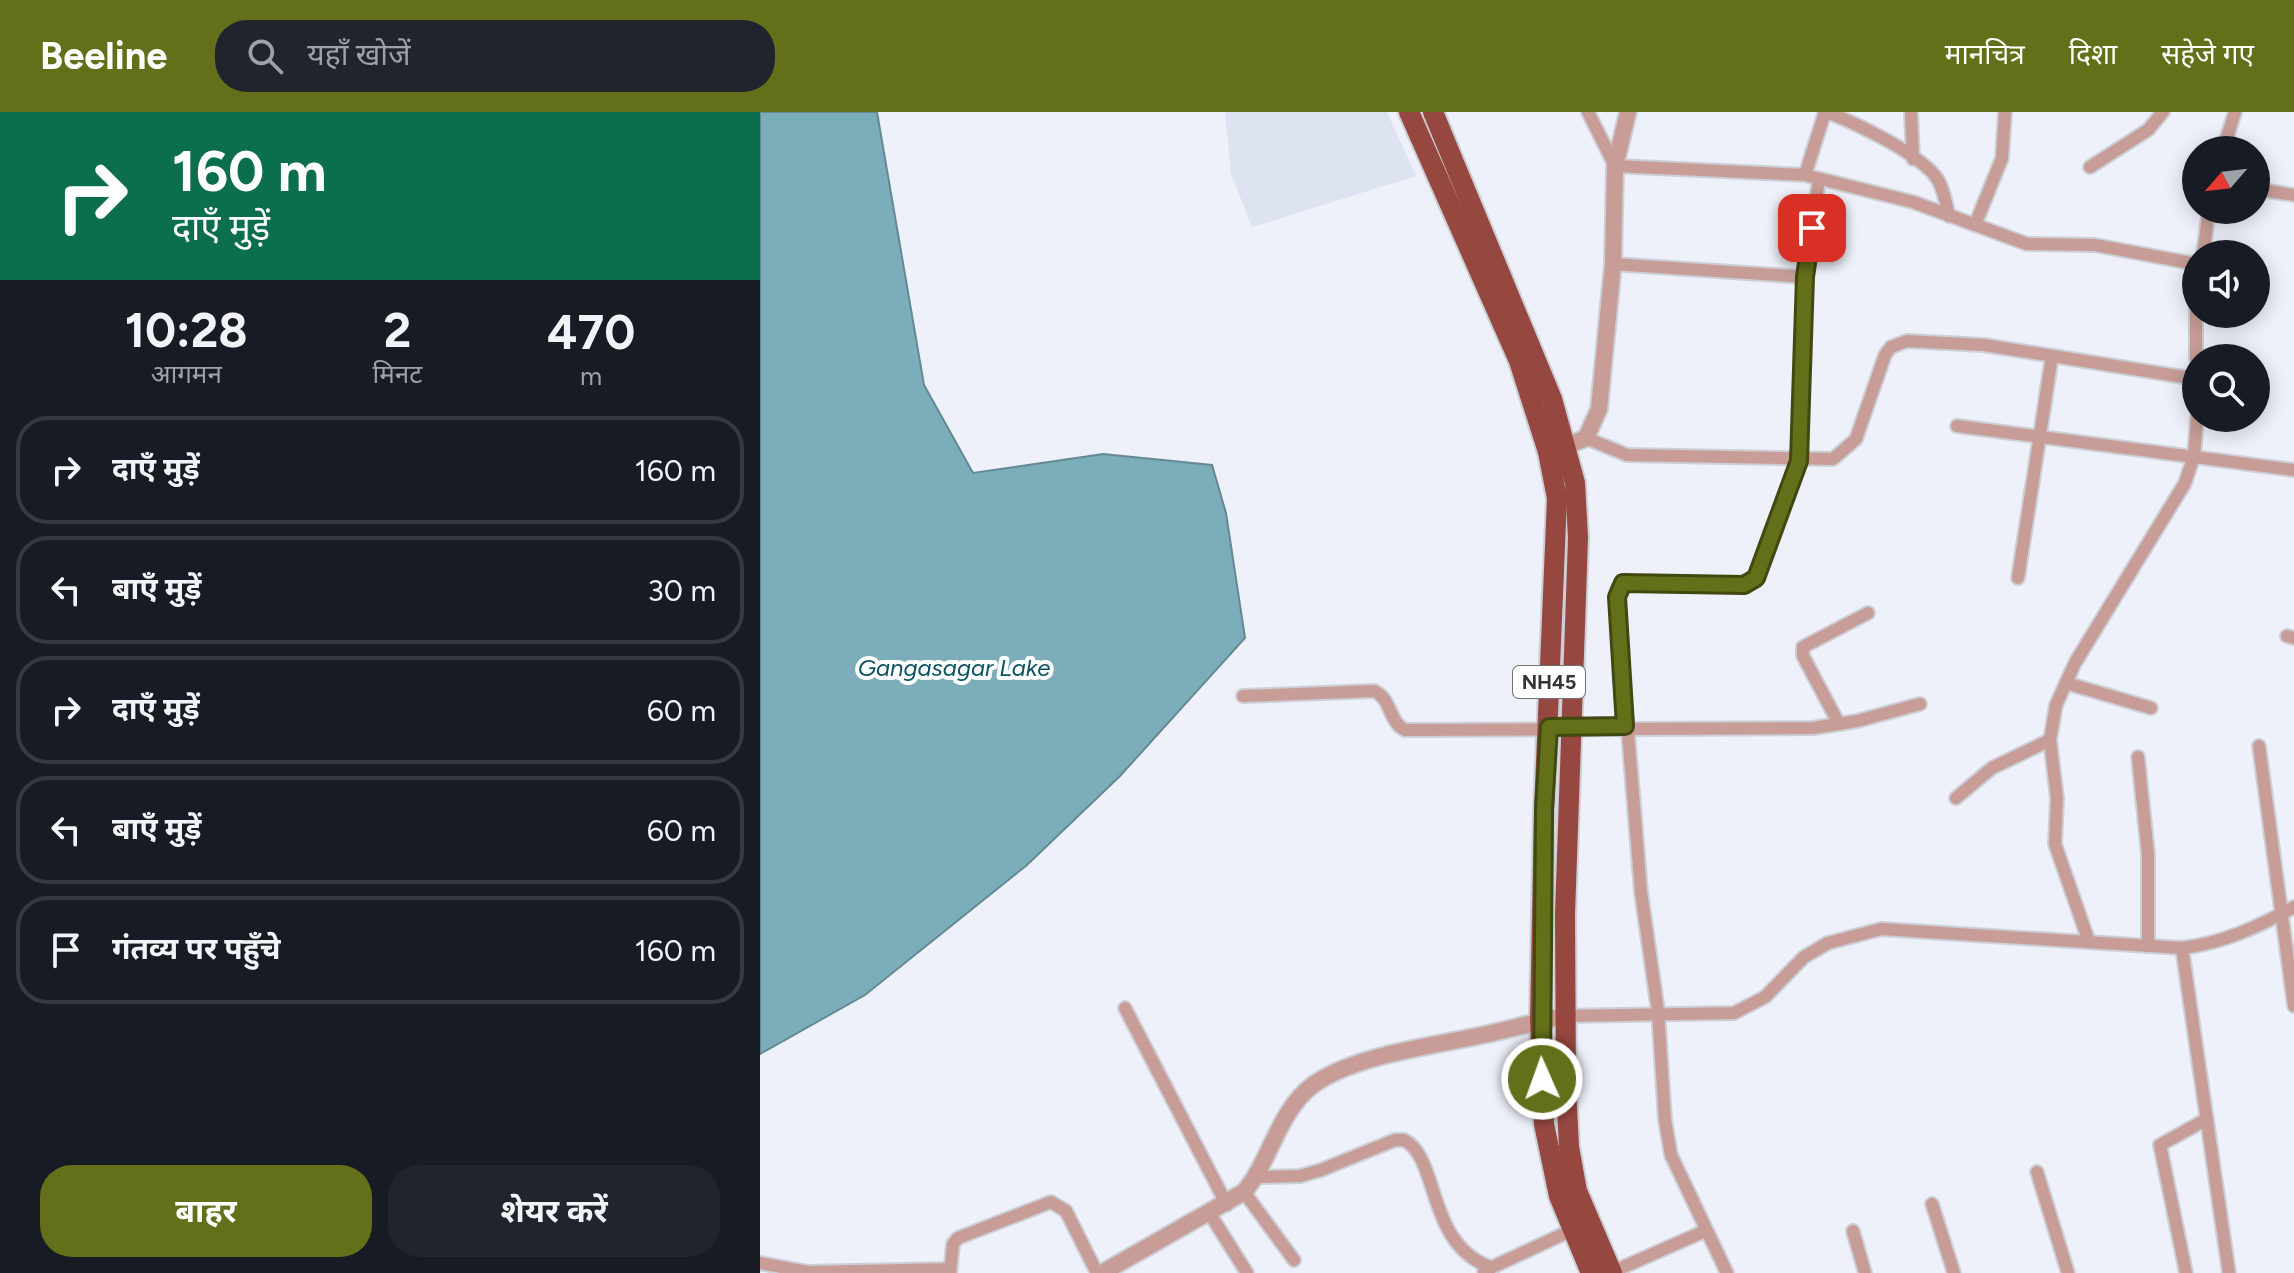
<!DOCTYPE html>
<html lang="hi">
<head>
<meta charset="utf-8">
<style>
  :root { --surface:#171b24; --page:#20242c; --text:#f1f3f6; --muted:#9ea1a6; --line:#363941; --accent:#646f19 }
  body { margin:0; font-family:Figtree,"Noto Sans Devanagari",sans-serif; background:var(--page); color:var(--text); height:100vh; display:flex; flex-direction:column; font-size:30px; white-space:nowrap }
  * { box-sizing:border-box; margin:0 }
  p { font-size:26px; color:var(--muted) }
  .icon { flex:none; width:44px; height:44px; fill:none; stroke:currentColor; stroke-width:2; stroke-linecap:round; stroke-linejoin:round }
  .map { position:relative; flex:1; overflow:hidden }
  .side { display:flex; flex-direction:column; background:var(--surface); width:760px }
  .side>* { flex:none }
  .banner { background:#0b6e4f; color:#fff; overflow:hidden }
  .needle { width:52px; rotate:242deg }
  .buttons { position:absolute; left:1422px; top:24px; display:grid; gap:16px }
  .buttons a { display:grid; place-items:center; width:88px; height:88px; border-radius:50%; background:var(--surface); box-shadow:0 4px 20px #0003; font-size:40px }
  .pin { position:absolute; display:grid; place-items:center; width:68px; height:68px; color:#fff; margin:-34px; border-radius:16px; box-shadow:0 4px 12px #0006 }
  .me { position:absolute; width:88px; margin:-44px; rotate:358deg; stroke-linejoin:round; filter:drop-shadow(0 0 6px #0008) }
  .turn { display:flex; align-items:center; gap:28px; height:168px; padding:0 40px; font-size:36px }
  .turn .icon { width:104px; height:104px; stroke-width:2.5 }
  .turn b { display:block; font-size:56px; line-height:68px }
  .eta { display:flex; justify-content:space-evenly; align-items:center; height:136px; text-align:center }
  .eta b { font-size:48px; font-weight:700; line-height:56px }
  .action { display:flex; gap:16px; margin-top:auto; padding:16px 40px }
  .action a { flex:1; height:92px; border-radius:32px; background:var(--accent); color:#fff; font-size:32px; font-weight:700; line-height:92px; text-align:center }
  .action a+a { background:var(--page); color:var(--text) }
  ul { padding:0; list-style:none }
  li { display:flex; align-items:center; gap:24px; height:108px; margin:0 16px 12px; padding:0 24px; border:4px solid var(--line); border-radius:32px }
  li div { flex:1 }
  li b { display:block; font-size:30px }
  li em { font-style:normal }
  header { display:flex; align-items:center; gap:48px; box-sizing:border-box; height:112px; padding:0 40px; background:var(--accent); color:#fff }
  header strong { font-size:38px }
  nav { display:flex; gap:44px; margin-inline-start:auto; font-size:28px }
  .search { width:560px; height:72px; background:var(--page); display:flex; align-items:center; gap:20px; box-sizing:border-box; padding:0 28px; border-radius:32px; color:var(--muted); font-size:30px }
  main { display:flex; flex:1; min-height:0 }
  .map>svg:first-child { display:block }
  .built { fill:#dde3f1 }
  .water { fill:#7baeba; stroke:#658993; stroke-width:2 }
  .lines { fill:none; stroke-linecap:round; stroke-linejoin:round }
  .minor-casing { stroke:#cccfd6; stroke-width:16 }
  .tertiary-casing { stroke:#cccfd6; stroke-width:20 }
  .trunk-casing { stroke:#cccfd6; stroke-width:24 }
  .minor { stroke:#c89d97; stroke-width:12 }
  .tertiary { stroke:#c89d97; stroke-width:16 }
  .trunk { stroke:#964840; stroke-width:20 }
  .route-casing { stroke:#414810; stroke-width:20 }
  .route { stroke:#646f19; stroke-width:14 }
  .labels { text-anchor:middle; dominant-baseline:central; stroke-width:8; stroke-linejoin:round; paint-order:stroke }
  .shield { fill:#fff; stroke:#707173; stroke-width:2 }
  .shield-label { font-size:20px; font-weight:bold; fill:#333437 }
  .water-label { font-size:24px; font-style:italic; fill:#085361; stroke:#fff }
</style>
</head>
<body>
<header>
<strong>Beeline</strong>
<div class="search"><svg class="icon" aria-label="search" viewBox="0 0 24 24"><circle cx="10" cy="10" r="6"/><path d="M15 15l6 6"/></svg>यहाँ खोजें</div>
<nav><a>मानचित्र</a><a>दिशा</a><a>सहेजे गए</a></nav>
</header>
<main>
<section class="side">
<div class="banner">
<div class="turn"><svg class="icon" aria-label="right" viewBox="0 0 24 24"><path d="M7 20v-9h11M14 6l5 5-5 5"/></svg><div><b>160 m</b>दाएँ मुड़ें</div></div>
</div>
<div class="eta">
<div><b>10:28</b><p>आगमन</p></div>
<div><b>2</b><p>मिनट</p></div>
<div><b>470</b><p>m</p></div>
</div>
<ul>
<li><svg class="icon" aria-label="right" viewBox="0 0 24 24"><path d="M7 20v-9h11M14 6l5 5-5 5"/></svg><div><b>दाएँ मुड़ें</b></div><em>160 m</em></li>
<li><svg class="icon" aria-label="left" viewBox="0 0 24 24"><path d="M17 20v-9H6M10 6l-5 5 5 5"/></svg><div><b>बाएँ मुड़ें</b></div><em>30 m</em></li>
<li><svg class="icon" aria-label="right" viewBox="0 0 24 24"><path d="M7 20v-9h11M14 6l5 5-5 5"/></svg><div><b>दाएँ मुड़ें</b></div><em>60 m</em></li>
<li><svg class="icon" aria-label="left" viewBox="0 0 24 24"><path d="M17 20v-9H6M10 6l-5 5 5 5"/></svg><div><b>बाएँ मुड़ें</b></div><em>60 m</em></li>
<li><svg class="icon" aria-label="arrive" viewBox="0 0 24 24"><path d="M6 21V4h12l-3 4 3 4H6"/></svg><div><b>गंतव्य पर पहुँचे</b></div><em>160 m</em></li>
</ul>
<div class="action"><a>बाहर</a><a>शेयर करें</a></div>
</section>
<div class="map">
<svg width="1534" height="1161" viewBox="0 0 1534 1161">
  <rect width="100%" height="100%" fill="#eef1f9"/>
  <!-- built -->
  <polygon class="built" points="465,0 627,0 656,64 492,115 471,62"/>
  <!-- water -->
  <polygon class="water" points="0,0 117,0 164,273 213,361 343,342 452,353 466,401 485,526 360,664 267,753 105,883 0,942"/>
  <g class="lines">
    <defs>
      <g id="minor">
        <polyline points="828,0 855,54 1045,63 1153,90 1267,132 1335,133 1436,152"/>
        <path d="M1067 0C1095 11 1162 42 1178 68 1184 78 1186 92 1189 104"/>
        <polyline points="1151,0 1153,47"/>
        <polyline points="1463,38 1475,0"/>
        <polyline points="1330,55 1388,18 1403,0"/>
        <polyline points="1045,63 1065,0"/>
        <polyline points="1496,77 1534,83"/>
        <polyline points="1215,113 1242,46 1245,0"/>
        <polyline points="1443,142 1449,98"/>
        <polyline points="853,152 1045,165"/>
        <polyline points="1436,187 1436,246"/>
        <polyline points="1197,314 1534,358"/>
        <polyline points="826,326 867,343 1073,347 1096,327 1125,243 1131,235 1147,229 1224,233 1436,267"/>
        <polyline points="1258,466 1292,244"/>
        <polyline points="1527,524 1534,526"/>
        <polyline points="1306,571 1391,596"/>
        <path d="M483 584 614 579C632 587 628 609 645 618L1053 616 1097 609 1160 592"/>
        <polyline points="1079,612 1043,544 1043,535 1108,501"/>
        <polyline points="1499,634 1534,894"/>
        <polyline points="1378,645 1388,742 1388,834"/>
        <polyline points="1196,686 1232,656 1290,628"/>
        <polyline points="1329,830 1295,732 1297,686 1290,628 1296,593 1315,551 1425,371 1434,344 1437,306"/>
        <polyline points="1422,836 1469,1161"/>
        <polyline points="365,896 467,1093"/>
        <path d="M806 904 974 901 1005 885 1044 845 1068 831 1121 817 1422 836C1463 831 1498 815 1534 795"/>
        <polyline points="1277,1060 1308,1161"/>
        <path d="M497 1065 540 1064 561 1058 635 1028H644C680 1046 666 1132 730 1155"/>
        <polyline points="484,1080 534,1148"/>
        <polyline points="1172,1092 1194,1161"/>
        <polyline points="450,1102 487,1161"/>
        <polyline points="1093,1119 1105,1161"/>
        <polyline points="0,1151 48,1160 189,1157"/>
        <polyline points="724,1159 812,1118"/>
        <polyline points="852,1160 945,1119"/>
        <polyline points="190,1161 193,1132 198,1126 291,1090 306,1099 337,1161"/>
        <polyline points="967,1161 911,1043 905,1008 898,899 881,780 857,485 858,476 869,470 984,473 996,466 1004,449 1039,349 1045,165 1059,67"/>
        <polyline points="1426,1161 1400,1033 1447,1007"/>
      </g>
      <g id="tertiary">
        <polyline points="797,338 826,326 839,297 853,152 855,54 868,0"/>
        <path d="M342 1161 484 1080C511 1048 518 999 553 973 594 943 673 934 723 923 751 917 778 909 806 904"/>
      </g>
      <g id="trunk">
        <polyline points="649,0 759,249 788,340 797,386 784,698 780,908 784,1012 799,1084 831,1161"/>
        <polyline points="673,0 792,287 815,371 818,426 805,802 806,975 809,1035 817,1079 852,1161"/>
      </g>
    </defs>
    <!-- minor casing -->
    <use href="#minor" class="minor-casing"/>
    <!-- tertiary casing -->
    <use href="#tertiary" class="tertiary-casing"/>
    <!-- trunk casing -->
    <use href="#trunk" class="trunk-casing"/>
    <!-- minor -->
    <use href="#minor" class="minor"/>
    <!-- tertiary -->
    <use href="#tertiary" class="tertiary"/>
    <!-- trunk -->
    <use href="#trunk" class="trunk"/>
  </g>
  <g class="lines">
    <defs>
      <polyline id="route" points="782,967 784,698 789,615 865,614 857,485 863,471 984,473 996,466 1039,349 1045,165 1052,116"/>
    </defs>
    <!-- route casing -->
    <use href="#route" class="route-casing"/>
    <!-- route -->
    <use href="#route" class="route"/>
  </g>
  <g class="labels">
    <!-- shield labels -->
    <rect class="shield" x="753" y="554" width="72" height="32" rx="6"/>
    <g class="shield-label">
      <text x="789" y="570">NH45</text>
    </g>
    <!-- water labels -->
    <g class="water-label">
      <text x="194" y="555">Gangasagar Lake</text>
    </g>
  </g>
</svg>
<div class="buttons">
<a><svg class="needle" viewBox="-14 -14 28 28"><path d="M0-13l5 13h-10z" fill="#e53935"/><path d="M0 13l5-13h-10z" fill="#9ea1a6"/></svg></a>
<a><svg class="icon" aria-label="sound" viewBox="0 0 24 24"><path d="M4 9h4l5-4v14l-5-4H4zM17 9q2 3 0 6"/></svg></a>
<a><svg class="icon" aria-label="search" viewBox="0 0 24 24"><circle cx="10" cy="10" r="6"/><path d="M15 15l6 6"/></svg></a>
</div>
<div class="pin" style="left:1052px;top:116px;background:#d93025"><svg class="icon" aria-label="arrive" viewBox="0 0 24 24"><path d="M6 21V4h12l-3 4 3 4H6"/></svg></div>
<svg class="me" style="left:782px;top:967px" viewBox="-20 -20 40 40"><circle r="17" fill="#646f19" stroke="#fff" stroke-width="3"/><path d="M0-11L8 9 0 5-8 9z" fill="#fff"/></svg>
</div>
</main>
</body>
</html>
